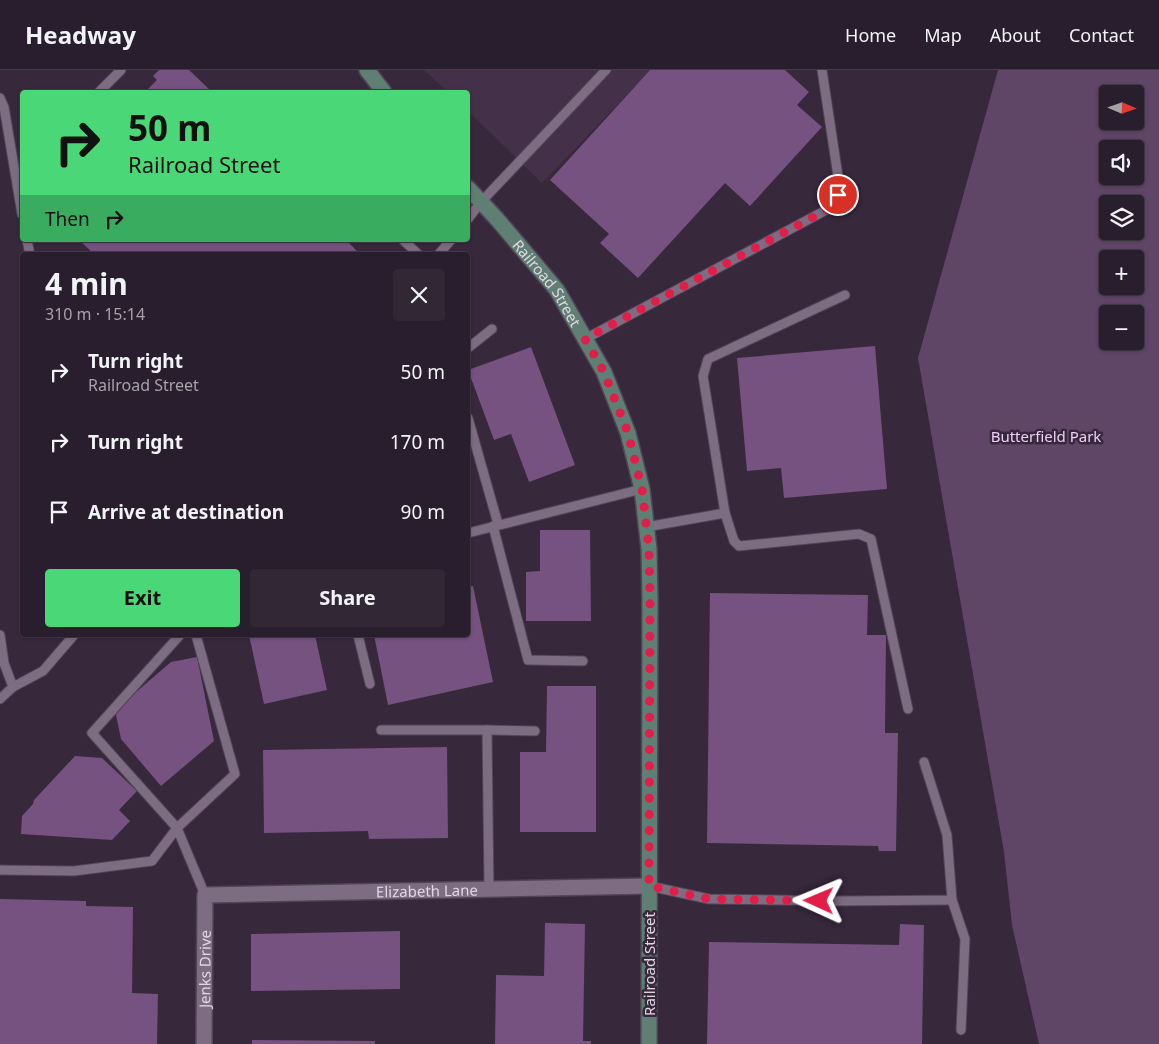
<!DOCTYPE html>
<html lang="en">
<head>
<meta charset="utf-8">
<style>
  :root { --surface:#291e2d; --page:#312735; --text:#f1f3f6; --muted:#a5a2aa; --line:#453c49; --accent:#49d778 }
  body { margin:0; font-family:"Noto Sans",sans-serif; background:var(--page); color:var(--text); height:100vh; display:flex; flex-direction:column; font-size:19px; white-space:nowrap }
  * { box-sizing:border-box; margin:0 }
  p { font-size:16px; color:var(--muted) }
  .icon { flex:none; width:28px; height:28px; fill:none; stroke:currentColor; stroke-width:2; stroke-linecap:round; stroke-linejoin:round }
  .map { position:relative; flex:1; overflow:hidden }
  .panel { position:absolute; left:20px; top:182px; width:450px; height:385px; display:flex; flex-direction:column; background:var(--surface); border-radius:5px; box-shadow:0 1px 4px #0004,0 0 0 1px var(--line) }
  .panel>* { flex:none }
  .guide { position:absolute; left:20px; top:20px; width:450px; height:152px; border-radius:5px; box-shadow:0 1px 4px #0004,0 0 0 1px var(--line); background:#49d778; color:#111; overflow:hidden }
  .needle { width:32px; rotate:92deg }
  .controls { position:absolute; left:1099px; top:15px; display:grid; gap:10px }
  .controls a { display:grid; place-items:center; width:45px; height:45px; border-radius:5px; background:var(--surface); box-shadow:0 1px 4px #0004,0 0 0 1px var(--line); font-size:25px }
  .pin { position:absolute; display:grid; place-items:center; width:42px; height:42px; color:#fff; margin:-21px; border:2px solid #fff; border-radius:50%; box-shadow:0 1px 5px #0007 }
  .me { position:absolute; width:55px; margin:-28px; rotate:271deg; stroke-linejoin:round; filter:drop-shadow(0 0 4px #0008) }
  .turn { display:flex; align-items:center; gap:18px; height:105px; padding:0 25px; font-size:22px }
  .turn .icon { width:65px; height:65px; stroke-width:2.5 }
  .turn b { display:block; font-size:35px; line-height:42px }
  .then { display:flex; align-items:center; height:48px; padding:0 25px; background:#0003; gap:10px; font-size:19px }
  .round { display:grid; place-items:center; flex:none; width:52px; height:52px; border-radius:5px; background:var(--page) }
  .overview { display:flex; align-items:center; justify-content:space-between; height:85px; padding:0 25px }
  h1 { font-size:30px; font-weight:700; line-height:38px }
  .action { display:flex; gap:10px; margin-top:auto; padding:10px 25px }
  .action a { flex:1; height:58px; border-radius:5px; background:var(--accent); color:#111; font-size:20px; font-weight:700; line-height:58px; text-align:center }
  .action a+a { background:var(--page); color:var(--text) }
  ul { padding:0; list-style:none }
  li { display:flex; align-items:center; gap:15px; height:70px; padding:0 25px }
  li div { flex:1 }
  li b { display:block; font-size:19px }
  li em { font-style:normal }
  header { display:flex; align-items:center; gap:30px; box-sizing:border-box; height:70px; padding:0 25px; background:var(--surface); border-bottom:1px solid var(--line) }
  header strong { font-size:24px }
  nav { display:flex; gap:28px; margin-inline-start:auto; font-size:18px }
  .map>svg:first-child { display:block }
  .built { fill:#443049 }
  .green { fill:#5f4566; fill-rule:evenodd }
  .building { fill:#75527f }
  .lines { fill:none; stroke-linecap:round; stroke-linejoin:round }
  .lane-casing { stroke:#514454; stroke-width:11 }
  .street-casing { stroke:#514454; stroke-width:18 }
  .secondary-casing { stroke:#514454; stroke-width:18 }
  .lane { stroke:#7d6c82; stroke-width:9 }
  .street { stroke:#7d6c82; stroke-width:15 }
  .secondary { stroke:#5f7f74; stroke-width:15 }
  .route { stroke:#e11d48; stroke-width:9; stroke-dasharray:0 16.2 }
  .labels { text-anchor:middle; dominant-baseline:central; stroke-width:5; stroke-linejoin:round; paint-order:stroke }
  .street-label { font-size:15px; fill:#e1d7e4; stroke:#37283c }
  .park-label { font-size:15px; fill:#efcef8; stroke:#37283c }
</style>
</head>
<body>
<header>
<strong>Headway</strong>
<nav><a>Home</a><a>Map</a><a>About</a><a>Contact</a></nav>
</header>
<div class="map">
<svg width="1159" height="974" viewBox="0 0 1159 974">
  <rect width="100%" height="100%" fill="#37283c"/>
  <!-- built -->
  <polygon class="built" points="424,0 651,0 542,113 468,41 468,22 448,22"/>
  <!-- green -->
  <path class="green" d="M998 0H1159V974H1039L1012 855 1004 782 918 288ZM1108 24H1135V51H1108ZM1108 79H1135V106H1108ZM1108 134H1135V161H1108ZM1108 189H1135V216H1108ZM1108 244H1135V271H1108Z"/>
  <!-- building -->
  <g class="building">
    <polygon points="159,0 189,0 209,19 206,22 145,22 157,10 153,6"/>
    <polygon points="650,0 785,0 809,22 797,35 822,57 750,136 725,113 638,208 600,173 609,164 550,110"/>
    <polygon points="79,170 346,170 361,185 95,185"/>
    <polygon points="875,276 887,419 784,428 781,398 747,401 737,288"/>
    <polygon points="531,277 575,395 529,412 511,364 494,370 468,300"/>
    <polygon points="540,460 590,460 591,551 526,551 526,502 540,501"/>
    <polygon points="473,516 493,612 388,635 374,565 468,565 468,517"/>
    <polygon points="710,523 868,525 867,565 886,565 885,663 898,663 896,781 879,781 878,776 707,773"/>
    <polygon points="249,565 315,565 327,620 264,634"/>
    <polygon points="197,587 214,671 161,716 121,669 115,640 171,592"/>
    <polygon points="547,616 596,616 596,762 520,762 520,682 546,682"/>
    <polygon points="447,677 448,768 369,769 368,761 264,763 263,680"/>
    <polygon points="75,686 102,688 137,721 119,740 130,751 112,770 21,764 22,746 33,734 34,730"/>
    <polygon points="0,829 86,831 86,836 133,837 132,923 158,924 157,974 0,974"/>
    <polygon points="545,853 585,854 583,971 591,971 591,974 495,974 496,905 544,906"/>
    <polygon points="900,854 924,855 922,974 707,974 709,872 899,875"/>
    <polygon points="400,861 400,919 251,921 251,864"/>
    <polygon points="252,970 375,971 375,974 252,974"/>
  </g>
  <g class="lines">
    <defs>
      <g id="lane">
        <polyline points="99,22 121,0"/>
        <polyline points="0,28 4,37 22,144"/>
        <polyline points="468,149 481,132 606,0"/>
        <polyline points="27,170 30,185"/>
        <polyline points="403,170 419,185"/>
        <polyline points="438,185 451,170"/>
        <polyline points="585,269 828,139 838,125 838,106 822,0"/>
        <polyline points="468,278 492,259"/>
        <polyline points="468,348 498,454"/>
        <polyline points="725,443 734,471 739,476 859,464 871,469 908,639"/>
        <polyline points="493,456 528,590 583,591"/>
        <polyline points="646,457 725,443 703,306 708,289 845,225"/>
        <polyline points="468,463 642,419"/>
        <polyline points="0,565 4,593 13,617 0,629"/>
        <polyline points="180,565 92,663 177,758 205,825"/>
        <polyline points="358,565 370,614"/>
        <polyline points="13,617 43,601 74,565"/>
        <polyline points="381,660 487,660 489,820"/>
        <polyline points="487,660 535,661"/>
        <polyline points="0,800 74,801 152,791 177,758 235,704 196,565"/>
        <polyline points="649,816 709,829 837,831 952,830 947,765 924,692"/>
        <polyline points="952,830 965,869 961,960"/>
      </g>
      <g id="street">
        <path id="s1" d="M204 974 205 825 649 816"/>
      </g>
      <g id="secondary">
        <polyline points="367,0 384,22"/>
        <path id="s2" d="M468 118 497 149 557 220 604 302 628 363 642 419 649 479 650 529 649 974"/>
      </g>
    </defs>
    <!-- lane casing -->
    <use href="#lane" class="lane-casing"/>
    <!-- street casing -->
    <use href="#street" class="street-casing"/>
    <!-- secondary casing -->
    <use href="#secondary" class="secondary-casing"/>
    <!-- lane -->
    <use href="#lane" class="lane"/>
    <!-- street -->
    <use href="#street" class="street"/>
    <!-- secondary -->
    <use href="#secondary" class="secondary"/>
  </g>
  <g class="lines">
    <!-- route -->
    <polyline class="route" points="819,831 709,829 649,816 650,530 649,479 642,419 628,363 604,302 585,269 828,139 838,125"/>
  </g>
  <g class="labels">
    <!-- street labels -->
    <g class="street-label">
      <text stroke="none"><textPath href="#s2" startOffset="124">Railroad Street</textPath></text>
      <text stroke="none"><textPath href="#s1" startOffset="371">Elizabeth Lane</textPath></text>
      <text transform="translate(649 894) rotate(-90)">Railroad Street</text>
      <text stroke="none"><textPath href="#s1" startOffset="75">Jenks Drive</textPath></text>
    </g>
    <!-- park labels -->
    <g class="park-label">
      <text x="1046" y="366">Butterfield Park</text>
    </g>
  </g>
</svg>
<div class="controls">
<a><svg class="needle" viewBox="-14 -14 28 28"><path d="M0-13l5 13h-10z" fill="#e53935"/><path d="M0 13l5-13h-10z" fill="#a5a2aa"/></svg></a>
<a><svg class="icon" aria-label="sound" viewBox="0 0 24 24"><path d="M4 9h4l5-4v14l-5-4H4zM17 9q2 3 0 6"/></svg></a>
<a><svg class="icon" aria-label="layers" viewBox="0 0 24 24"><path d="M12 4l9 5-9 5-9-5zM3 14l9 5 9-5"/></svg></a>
<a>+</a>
<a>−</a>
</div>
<div class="pin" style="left:838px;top:125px;background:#d93025"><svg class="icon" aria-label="arrive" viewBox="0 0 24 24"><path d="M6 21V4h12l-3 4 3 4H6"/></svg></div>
<svg class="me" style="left:819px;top:831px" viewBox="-20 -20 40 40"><path d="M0-17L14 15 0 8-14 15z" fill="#e11d48" stroke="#fff" stroke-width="4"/></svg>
<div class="guide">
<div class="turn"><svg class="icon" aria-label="right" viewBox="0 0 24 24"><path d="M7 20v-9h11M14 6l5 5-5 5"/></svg><div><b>50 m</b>Railroad Street</div></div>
<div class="then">Then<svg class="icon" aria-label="right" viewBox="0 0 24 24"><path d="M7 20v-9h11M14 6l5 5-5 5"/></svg></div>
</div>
<section class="panel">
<div class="overview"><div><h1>4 min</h1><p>310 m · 15:14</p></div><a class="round"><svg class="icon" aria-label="close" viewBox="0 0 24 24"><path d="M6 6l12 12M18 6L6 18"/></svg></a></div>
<ul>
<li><svg class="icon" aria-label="right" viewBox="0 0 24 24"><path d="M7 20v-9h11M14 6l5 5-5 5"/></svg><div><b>Turn right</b><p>Railroad Street</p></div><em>50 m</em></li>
<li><svg class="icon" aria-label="right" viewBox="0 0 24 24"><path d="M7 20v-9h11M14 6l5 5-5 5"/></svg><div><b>Turn right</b></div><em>170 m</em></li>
<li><svg class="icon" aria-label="arrive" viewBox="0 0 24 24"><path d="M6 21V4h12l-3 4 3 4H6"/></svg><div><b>Arrive at destination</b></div><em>90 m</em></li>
</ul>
<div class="action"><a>Exit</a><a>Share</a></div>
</section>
</div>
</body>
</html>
